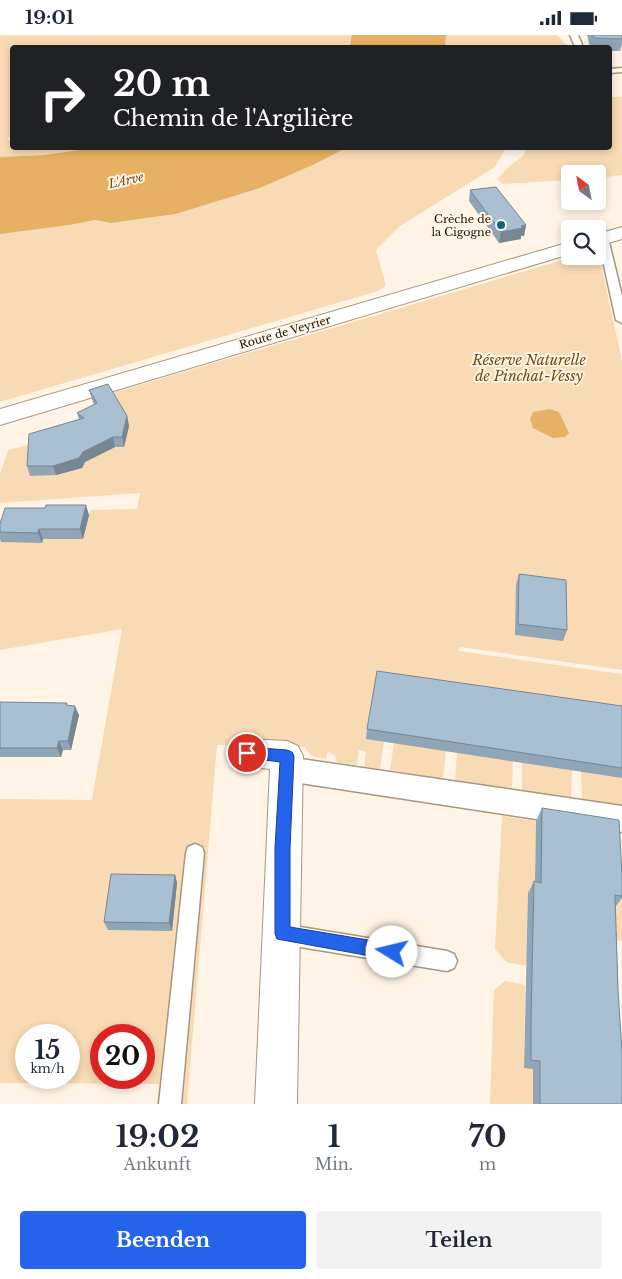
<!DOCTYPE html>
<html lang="de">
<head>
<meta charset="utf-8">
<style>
  :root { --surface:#fff; --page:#f2f2f3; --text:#1f2937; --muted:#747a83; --accent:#2563eb }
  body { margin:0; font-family:"Libre Baskerville",serif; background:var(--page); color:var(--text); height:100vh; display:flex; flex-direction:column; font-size:19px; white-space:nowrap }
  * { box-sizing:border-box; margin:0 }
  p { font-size:16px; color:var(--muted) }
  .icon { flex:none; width:28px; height:28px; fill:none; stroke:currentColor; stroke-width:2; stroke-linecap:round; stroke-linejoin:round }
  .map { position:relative; height:1069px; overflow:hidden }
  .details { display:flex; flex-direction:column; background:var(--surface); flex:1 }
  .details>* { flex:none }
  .top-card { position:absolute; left:10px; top:10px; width:602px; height:105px; border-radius:5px; box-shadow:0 2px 8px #0003; background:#202124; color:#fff; overflow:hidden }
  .needle { width:32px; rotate:328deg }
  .buttons { position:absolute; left:561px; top:130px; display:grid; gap:10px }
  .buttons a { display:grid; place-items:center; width:45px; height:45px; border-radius:5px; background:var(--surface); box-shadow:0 2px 8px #0003; font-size:25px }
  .speed { position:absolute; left:15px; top:989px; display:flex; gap:10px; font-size:25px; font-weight:700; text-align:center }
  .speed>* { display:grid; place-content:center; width:65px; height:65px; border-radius:50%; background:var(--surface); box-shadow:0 2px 8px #0003; line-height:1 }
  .speed small { font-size:12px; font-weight:400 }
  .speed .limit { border:8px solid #d22; background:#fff; color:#111 }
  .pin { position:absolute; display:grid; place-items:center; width:42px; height:42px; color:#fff; margin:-21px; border:2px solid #fff; border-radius:50%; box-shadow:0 1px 5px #0007 }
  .me { position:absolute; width:55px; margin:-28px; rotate:279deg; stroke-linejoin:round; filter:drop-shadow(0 0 4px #0008) }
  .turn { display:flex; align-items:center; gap:18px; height:105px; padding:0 20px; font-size:22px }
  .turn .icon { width:65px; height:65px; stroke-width:2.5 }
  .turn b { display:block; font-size:35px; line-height:42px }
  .eta { display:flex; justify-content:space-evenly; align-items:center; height:85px; text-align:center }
  .eta b { font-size:30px; font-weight:700; line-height:35px }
  .button { display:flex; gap:10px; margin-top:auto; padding:10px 20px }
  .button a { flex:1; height:58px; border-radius:5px; background:var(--accent); color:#fff; font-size:20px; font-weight:700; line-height:58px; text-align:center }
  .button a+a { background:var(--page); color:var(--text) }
  .status { display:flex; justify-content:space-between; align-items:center; height:35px; padding:0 25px; background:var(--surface); direction:ltr }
  .status svg { height:14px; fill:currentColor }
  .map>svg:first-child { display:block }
  .green { fill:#f8dbb4; fill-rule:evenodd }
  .water { fill:#e6b164 }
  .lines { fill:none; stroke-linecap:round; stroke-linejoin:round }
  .service-casing { stroke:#a79680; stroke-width:3 }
  .pedestrian-casing { stroke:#a79680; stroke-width:3 }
  .minor-casing { stroke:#a79680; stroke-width:2 }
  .secondary-casing { stroke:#a79680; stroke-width:2 }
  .service { fill:#fff; fill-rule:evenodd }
  .pedestrian { fill:#fff; fill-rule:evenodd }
  .minor { fill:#fff; fill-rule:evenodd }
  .secondary { fill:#fff; fill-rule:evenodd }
  .wall { fill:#90a5b5 }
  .shaded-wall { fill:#768693 }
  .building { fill:#a8c0d2; stroke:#768693 }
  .route { fill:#2563eb; stroke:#184099 }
  .poi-dot { fill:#086192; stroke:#fff4e6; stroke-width:2 }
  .labels { text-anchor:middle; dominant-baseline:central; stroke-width:4; stroke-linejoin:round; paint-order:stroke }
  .far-poi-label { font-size:11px; fill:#19130b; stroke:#fff4e6; text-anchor:end }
  .far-street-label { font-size:11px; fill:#19130b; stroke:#fff4e6 }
  .far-water-label { font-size:12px; font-style:italic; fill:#6d490c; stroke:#fff4e6 }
  .park-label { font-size:14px; font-style:italic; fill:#6e4b0e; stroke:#fff4e6 }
</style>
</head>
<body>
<div class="status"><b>19:01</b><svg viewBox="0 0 49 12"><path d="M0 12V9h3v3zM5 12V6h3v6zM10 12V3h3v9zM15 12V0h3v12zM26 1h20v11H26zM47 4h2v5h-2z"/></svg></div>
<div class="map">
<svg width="622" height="1069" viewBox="0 0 622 1069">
  <rect width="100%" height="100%" fill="#fff4e6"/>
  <!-- green -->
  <g class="green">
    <polygon points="0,0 353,0 347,12 12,12 12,102 7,103 12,108 12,112 101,113 44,120 0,122"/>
    <polygon points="446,0 557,0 568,12 445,12"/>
    <polygon points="610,62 622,62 622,140 598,143 598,139 570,139 570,145 503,149 497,145 506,134 524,120 526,113 610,112"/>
    <polygon points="346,113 506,113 495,132 400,191 376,215 386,251 378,256 0,367 0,199 70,190 95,185 111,188 176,179 260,153 313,130"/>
    <path d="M598 215 622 326V635L460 612 459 616 622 639V682L367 703 384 706 380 734 364 732 366 717 359 715 357 730 337 728 335 721 328 716 326 724 311 721 305 712 217 710 187 1069H157L159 1049 0 1048V764L92 765 122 594 0 615V484L48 483 49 480H89L90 475 137 474 140 458 0 468V439L8 415 43 406 98 377 92 364 576 221H598ZM26 1000H69V1042H26ZM101 1000H144V1042H101Z"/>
    <polygon points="394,708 446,715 443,744 390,735"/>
    <polygon points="457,717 513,726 512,755 455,745"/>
    <polygon points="522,727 572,735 571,763 522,756"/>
    <polygon points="581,736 622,742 622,771 582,765"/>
    <polygon points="502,781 536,786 535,860 526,931 506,927 495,914"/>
    <polygon points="622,850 622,906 608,904 614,873"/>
    <polygon points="505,946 525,950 524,1032 533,1034 533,1069 490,1069 494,955"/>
  </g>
  <!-- water -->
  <g class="water">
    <polygon points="352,0 446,0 445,12 347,12 350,9"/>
    <polygon points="101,112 345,112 346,113 313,130 260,153 176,179 111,188 95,185 70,190 0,199 0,122 44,120"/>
    <polygon points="550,374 559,377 569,398 565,402 553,403 533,393 530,384 533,377"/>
  </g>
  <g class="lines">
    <defs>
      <g id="service">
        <polygon points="570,0 578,0 583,12 575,12"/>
        <polygon points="622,33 622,37 610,38 610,34"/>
        <polygon points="603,200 608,203 622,261 622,288 616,285 598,203"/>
        <polygon points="195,809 202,812 204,818 181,1069 159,1069 186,818 188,812"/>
        <polygon points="282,889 447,916 454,919 457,926 454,933 447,936 282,909 275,906 272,899 275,892"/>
      </g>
      <polygon id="pedestrian" points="287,722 622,771 622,797 287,746 278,743 274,734 278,725"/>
      <polygon id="minor" points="247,704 287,706 298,711 303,721 297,1069 255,1069 270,734 247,732 236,728 231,718 236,708"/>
      <g id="secondary">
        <polygon points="622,192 622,204 598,211 598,199"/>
        <polygon points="570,207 570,219 0,390 0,374"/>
      </g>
    </defs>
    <!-- service casing -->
    <use href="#service" class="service-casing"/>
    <!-- pedestrian casing -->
    <use href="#pedestrian" class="pedestrian-casing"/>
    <!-- minor casing -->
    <use href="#minor" class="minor-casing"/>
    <!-- secondary casing -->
    <use href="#secondary" class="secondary-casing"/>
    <!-- service -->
    <use href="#service" class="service"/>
    <!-- pedestrian -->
    <use href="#pedestrian" class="pedestrian"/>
    <!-- minor -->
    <use href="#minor" class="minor"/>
    <!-- secondary -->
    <use href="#secondary" class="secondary"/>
  </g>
  <!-- wall -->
  <g class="wall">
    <polygon points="587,0 622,0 622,9 620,16 610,16 610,12 590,12"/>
    <polygon points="470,155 526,190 524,201 521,201 521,204 499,208 469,166"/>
    <polygon points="89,355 127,381 129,391 124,412 115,412 85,427 82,433 56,440 30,441 27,431 79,384 77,378 94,370"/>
    <polygon points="89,480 83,504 43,504 42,508 1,507 0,504 0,489"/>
    <polygon points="519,539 567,595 563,606 515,600 516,550"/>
    <polygon points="0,667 68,670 79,680 71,715 63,715 61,722 0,722"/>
    <polygon points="622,671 622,743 366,704 367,694"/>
    <polygon points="542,773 622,840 622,863 615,872 622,1069 533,1069 533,1034 524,1033 528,858 534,846 535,847 536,786"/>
    <polygon points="175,840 177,848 172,896 108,895 104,887"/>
  </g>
  <!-- shaded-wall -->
  <g class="shaded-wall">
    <polygon points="526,190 524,201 521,201 521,204 499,208 501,197"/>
    <polygon points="127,381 129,391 124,412 122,402"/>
    <polygon points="113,402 115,412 85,427 82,433 56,440 53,431"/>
    <polygon points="86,470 89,480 83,504 80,494"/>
    <polygon points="39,494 43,504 42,508 38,498"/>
    <polygon points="75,671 79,680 71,715 68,706"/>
    <polygon points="59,706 63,715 61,722 57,713"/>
    <polygon points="175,840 177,848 172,896 169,888"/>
  </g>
  <!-- building -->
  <g class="building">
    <polygon points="593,0 622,0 622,4 594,3"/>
    <polygon points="496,152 526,190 521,191 523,193 501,197 470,155"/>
    <polygon points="108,349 127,381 122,402 113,402 83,417 79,423 53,431 27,431 29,399 84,383 77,378 97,368 89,355"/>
    <polygon points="46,470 86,470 80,494 39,494 38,498 0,497 0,489 5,473 45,473"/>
    <polygon points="519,539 566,545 567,595 518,589"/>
    <polygon points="377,636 622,671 622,733 367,694"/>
    <polygon points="0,667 67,668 66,670 75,671 68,706 59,706 57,713 0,713"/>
    <polygon points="542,773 619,785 622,840 622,861 615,860 618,955 622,1016 622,1069 540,1069 540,1026 531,1025 531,986 534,846 541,848"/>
    <polygon points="111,839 175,840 169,888 104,887"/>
  </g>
  <!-- route -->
  <polygon class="route" points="247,712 287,715 292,717 294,721 290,813 290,892 392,909 398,911 400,917 398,922 392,925 277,904 275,899 275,813 280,727 242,722 240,718 242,714"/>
  <!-- markers -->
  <circle class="poi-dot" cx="501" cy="190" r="5"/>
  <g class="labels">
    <!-- far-poi labels -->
    <g class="far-poi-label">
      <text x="491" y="184">Crèche de<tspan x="491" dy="13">la Cigogne</tspan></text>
    </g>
    <!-- far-street labels -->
    <g class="far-street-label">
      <text transform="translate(285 297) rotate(-16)">Route de Veyrier</text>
    </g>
    <!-- far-water labels -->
    <g class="far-water-label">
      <text transform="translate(126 145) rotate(-13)">L'Arve</text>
    </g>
    <!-- park labels -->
    <g class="park-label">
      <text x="529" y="325">Réserve Naturelle<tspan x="529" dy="16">de Pinchat-Vessy</tspan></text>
    </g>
  </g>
</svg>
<div class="buttons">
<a><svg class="needle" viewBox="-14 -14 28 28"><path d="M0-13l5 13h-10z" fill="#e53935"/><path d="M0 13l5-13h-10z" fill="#747a83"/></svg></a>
<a><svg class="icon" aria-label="search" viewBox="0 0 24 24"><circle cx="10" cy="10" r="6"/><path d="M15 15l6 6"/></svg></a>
</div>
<div class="speed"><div>15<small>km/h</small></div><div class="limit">20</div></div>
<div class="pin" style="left:247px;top:718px;background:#d93025"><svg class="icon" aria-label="arrive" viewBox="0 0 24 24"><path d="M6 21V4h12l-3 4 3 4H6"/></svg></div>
<svg class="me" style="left:392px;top:917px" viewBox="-20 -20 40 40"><circle r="19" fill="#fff"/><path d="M0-13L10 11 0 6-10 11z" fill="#2563eb"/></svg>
<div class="top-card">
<div class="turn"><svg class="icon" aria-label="right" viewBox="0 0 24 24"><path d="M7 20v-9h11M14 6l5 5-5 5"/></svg><div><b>20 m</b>Chemin de l'Argilière</div></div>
</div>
</div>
<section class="details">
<div class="eta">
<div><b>19:02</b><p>Ankunft</p></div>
<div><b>1</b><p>Min.</p></div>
<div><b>70</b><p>m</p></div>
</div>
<div class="button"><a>Beenden</a><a>Teilen</a></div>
</section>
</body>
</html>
